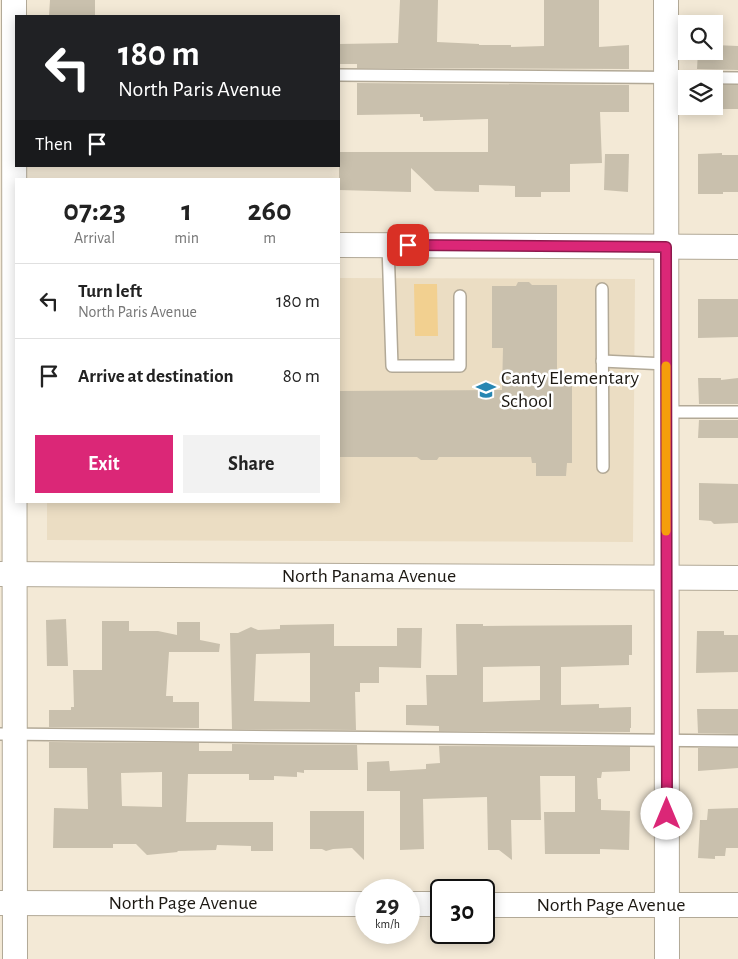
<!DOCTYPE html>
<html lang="en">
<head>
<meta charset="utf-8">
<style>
  :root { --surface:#fff; --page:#f2f2f2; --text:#222; --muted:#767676; --line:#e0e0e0; --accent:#db2777 }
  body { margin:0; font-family:"Alegreya Sans",sans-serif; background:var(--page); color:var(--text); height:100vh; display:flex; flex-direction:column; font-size:19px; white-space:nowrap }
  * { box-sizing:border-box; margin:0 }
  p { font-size:16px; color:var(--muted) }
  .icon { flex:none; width:28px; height:28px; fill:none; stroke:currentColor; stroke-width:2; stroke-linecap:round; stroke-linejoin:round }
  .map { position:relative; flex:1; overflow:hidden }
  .side { position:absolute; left:15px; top:178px; width:325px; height:325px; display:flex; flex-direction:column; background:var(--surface); border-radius:0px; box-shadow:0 2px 12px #0003 }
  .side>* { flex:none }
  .banner { position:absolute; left:15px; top:15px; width:325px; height:152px; border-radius:0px; box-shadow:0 2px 12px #0003; background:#202124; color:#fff; overflow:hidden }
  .fabs { position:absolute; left:678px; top:15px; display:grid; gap:10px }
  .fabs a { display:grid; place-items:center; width:45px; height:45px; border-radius:0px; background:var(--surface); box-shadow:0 2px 12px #0003; font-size:25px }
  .speed { position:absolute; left:355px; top:879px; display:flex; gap:10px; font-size:25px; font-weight:700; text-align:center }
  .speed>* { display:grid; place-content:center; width:65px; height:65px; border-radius:50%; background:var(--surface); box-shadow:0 2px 12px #0003; line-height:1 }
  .speed small { font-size:12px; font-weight:400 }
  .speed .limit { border:2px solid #111; border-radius:8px; background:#fff; color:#111 }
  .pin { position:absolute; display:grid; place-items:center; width:42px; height:42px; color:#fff; margin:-21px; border-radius:10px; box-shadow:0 2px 8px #0006 }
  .me { position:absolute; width:55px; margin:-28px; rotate:0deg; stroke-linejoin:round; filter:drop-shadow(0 0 4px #0008) }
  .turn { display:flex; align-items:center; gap:18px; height:105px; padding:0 20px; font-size:22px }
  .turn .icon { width:65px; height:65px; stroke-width:2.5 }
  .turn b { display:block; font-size:35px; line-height:42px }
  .then { display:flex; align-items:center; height:48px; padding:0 20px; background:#0003; gap:10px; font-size:19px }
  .eta { display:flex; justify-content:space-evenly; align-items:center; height:85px; text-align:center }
  .eta b { font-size:30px; font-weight:600; line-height:35px }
  .button { display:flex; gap:10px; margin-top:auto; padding:10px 20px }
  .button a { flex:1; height:58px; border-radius:0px; background:var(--accent); color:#fff; font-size:20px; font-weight:600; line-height:58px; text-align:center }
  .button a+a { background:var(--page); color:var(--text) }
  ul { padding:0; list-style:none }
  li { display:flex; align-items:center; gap:15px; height:75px; padding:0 20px; border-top:1px solid var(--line) }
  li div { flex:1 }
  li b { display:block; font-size:19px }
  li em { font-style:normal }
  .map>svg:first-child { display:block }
  .built { fill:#ebddc3 }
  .green { fill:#f2d090 }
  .building { fill:#c9c0ad; fill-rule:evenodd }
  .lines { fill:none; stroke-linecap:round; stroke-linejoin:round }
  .lane-casing { stroke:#b2a997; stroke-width:14 }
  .street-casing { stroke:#b2a997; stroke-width:26 }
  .lane { stroke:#fff; stroke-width:11 }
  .street { stroke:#fff; stroke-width:24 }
  .route-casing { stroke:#8e194d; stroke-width:12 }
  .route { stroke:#db2777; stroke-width:9 }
  .slow { stroke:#f59e0b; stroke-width:9 }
  .labels { text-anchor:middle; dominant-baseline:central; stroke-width:5; stroke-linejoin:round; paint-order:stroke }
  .poi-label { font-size:20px; fill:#1c1812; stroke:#fff; text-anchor:start }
  .street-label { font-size:20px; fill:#1c1812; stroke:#fff }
</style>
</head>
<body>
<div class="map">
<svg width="738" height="959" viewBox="0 0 738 959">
  <rect width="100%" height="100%" fill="#f3e9d6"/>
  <!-- built -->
  <polygon class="built" points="339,278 635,279 633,542 47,540 47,501 339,501"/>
  <!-- green -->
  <polygon class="green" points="414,284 437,284 438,336 415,336"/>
  <!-- building -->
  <g class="building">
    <polygon points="50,0 95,0 95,16 49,16"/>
    <polygon points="400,0 438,0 437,42 479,44 479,45 511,45 511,47 544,46 544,0 599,0 599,47 629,45 629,69 357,68 357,64 339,64 339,44 398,43"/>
    <polygon points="714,45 738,46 738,70 697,69 698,51 714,51"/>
    <polygon points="357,83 629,85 629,112 600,112 602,163 570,164 570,192 541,192 541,197 515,197 515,186 479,185 479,192 435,191 411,168 411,192 339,190 339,152 488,152 488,119 423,121 423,117 420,117 420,114 357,115"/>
    <rect x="714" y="85" width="24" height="24"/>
    <polygon points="722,153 722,155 738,155 738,192 723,192 723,194 698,194 698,154"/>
    <polygon points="605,154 629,154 628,192 604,190"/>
    <polygon points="518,282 529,282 532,285 557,285 557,373 567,373 567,386 572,386 572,463 567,463 566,476 536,476 536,463 532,463 531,457 439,457 437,460 421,460 417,457 339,457 339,391 502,390 503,348 492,348 492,286 516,286"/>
    <polygon points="698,299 738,299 738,337 698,338"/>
    <polygon points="698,378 721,378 721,380 738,378 738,404 699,404"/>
    <polygon points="699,420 738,420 738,438 698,438"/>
    <polygon points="699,483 738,484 738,523 714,524 711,521 699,520"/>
    <polygon points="66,619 68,666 47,666 46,620"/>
    <polygon points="102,621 129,621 129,631 158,631 177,635 177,622 200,622 200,640 220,644 219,652 169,652 166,696 173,696 173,702 199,702 199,728 49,727 49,710 71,710 71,707 74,707 73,670 102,670"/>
    <path d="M334 624V646H397V628H422L421 668 379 667V683H360V692H355L356 730 232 729 230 633H238L251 627 258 630 280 629V625ZM310 653V702L254 701 256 654Z"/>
    <path d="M456 624H483V626L632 625V655H629V665L561 667V705L599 704V708L631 707V728H630V732L439 731V726L406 725V705H427L426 675H457ZM540 666V700L483 702V667Z"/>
    <polygon points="697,631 724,631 724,635 738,635 738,672 696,673"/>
    <polygon points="697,709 738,709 738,734 698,733"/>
    <path d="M49 742 199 743V751H232V744L357 745 358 770H304V773L297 772V777L274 776V780H249V774H188L186 822H273V851H251V846L217 845 216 850 177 851 178 852 147 855 136 844H113V848H53L54 808 88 809 87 768H49ZM162 772V807L122 806 121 773Z"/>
    <polygon points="439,746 630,747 630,771 602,772 601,778 597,778 598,799 601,799 601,810 630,811 629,850 600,849 600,854 545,854 544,812 575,812 575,776 540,776 541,820 511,820 512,860 499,850 488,850 487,797 423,799 424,849 400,850 400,791 367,791 367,762 389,761 390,771 426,769 426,764 440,763"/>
    <polygon points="698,748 738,748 738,768 698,771"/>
    <polygon points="738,808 738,848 726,848 725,856 715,856 715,859 698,858 700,820 707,820 708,809"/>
    <polygon points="310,811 364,811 364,860 352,848 333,849 326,851 322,849 310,849"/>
  </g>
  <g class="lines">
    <defs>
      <g id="lane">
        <polyline points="339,75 738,78"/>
        <polyline points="388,245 392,366 460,366 460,296"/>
        <polyline points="602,289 603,467"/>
        <polyline points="602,361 666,364"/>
        <polyline points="666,412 738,412"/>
        <polyline points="0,734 738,741"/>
      </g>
      <g id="street">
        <polyline points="14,0 15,959"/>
        <polyline points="666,0 667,959"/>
        <polyline points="339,245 738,247"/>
        <polyline points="0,574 738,578"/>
        <polyline points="1,903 366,904"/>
        <polyline points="409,904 441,904"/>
        <polyline points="484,905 738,905"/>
      </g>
    </defs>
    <!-- lane casing -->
    <use href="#lane" class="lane-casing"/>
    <!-- street casing -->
    <use href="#street" class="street-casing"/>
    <!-- lane -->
    <use href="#lane" class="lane"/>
    <!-- street -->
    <use href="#street" class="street"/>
  </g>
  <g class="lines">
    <defs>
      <polyline id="route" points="408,245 666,247 667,814"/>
    </defs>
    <!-- route casing -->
    <use href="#route" class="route-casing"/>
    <!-- route -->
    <use href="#route" class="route"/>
    <!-- slow -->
    <polyline class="slow" points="666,366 666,531"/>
  </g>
  <!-- icons -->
  <defs>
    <symbol id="school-bare" viewBox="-9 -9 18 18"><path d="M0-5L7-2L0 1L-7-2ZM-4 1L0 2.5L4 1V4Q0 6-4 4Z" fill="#2786b2" stroke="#fff" stroke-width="2.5" paint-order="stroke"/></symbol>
  </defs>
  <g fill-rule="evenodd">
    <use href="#school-bare" x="472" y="376" width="28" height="28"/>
  </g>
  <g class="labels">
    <!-- poi labels -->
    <g class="poi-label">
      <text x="501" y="378">Canty Elementary<tspan x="501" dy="23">School</tspan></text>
    </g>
    <!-- street labels -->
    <g class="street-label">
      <text x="369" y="576">North Panama Avenue</text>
      <text x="183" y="903">North Page Avenue</text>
      <text x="611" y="905">North Page Avenue</text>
    </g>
  </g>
</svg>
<div class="fabs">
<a><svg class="icon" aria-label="search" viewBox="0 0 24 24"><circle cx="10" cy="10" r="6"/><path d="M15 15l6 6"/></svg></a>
<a><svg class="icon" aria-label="layers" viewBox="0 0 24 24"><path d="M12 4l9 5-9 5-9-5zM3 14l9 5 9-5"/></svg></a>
</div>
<div class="speed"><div>29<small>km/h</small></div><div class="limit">30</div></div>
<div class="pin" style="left:408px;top:245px;background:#d93025"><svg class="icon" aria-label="arrive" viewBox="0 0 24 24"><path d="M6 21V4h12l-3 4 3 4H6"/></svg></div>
<svg class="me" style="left:667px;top:814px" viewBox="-20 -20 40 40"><circle r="19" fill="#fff"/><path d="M0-13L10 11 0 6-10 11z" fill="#db2777"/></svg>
<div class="banner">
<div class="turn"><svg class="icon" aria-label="left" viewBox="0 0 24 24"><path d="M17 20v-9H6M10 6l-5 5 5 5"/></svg><div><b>180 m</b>North Paris Avenue</div></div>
<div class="then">Then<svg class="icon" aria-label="arrive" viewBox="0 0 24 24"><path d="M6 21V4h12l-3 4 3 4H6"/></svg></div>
</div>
<section class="side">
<div class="eta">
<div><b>07:23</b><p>Arrival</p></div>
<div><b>1</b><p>min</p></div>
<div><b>260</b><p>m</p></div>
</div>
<ul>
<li><svg class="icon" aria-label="left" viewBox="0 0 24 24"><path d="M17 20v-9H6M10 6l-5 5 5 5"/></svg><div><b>Turn left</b><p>North Paris Avenue</p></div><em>180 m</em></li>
<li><svg class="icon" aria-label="arrive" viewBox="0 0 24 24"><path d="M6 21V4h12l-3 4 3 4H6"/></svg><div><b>Arrive at destination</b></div><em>80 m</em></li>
</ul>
<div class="button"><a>Exit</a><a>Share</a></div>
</section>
</div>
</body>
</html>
